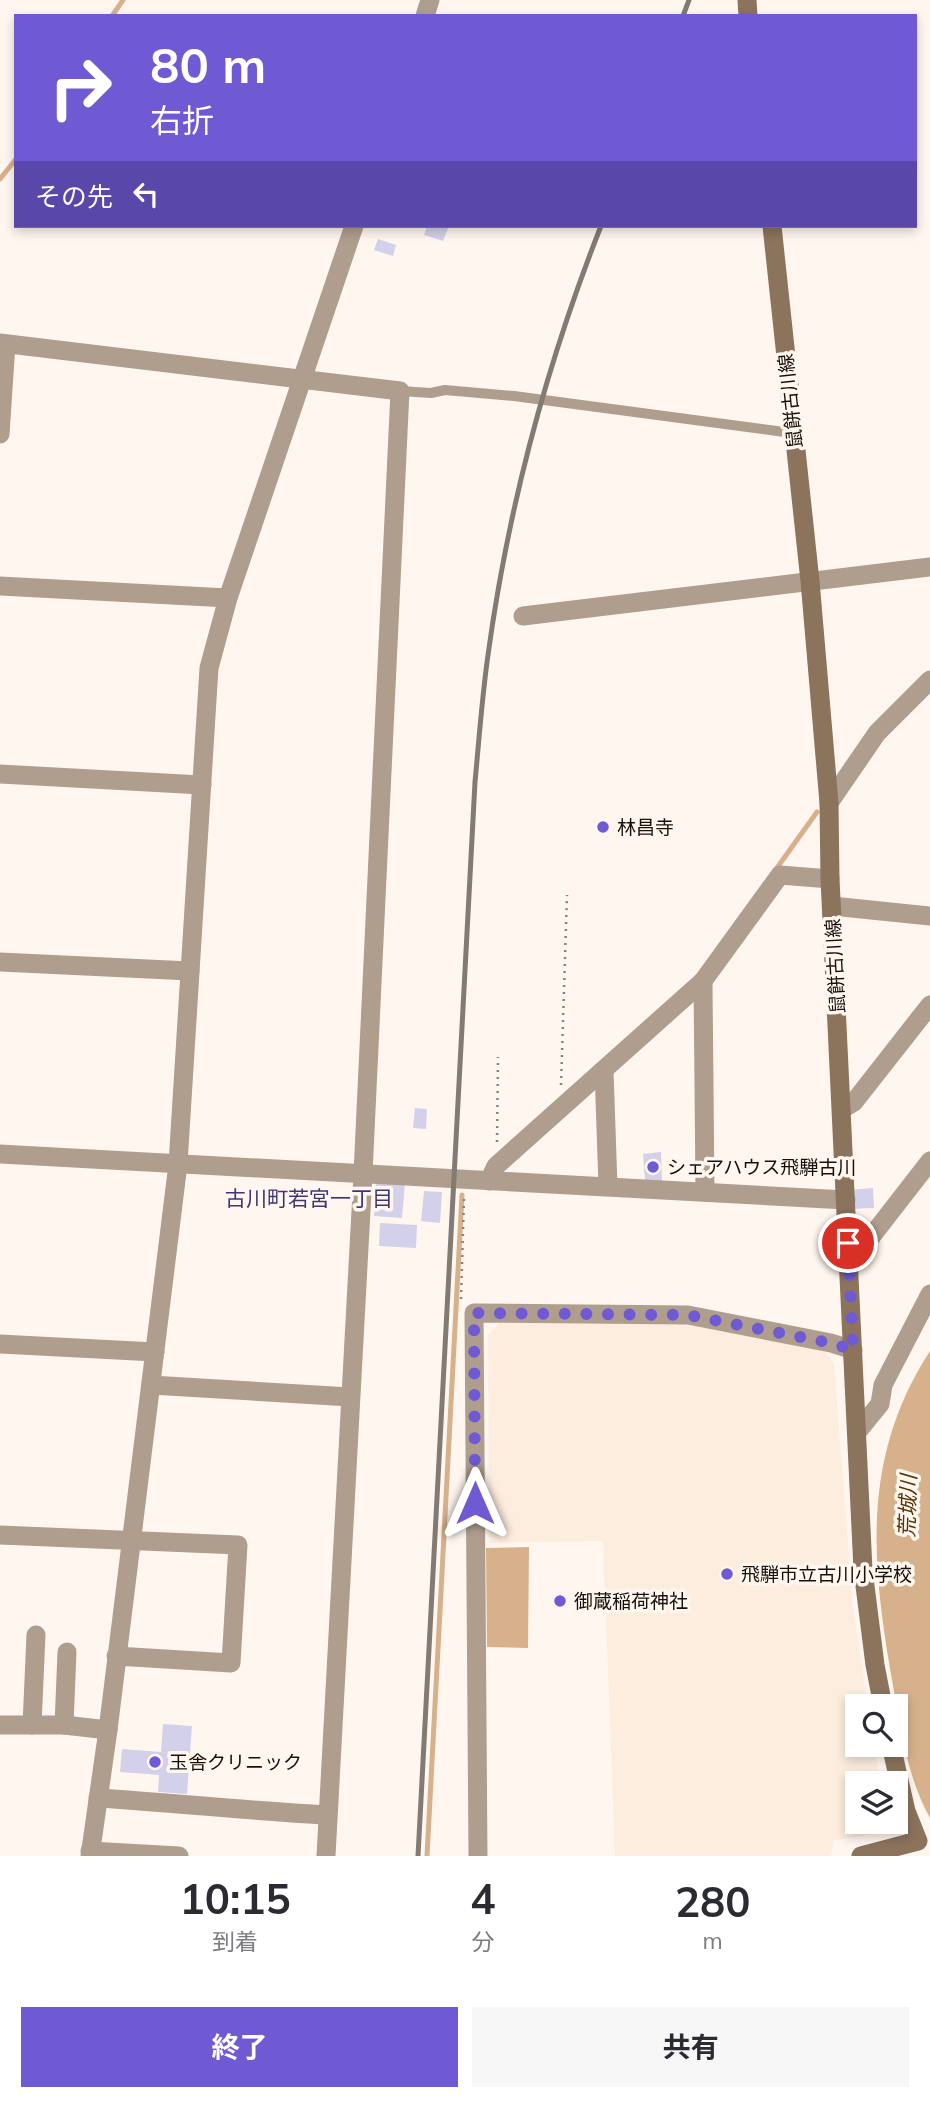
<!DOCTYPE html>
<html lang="ja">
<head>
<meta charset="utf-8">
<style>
  :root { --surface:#fff; --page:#f7f7f7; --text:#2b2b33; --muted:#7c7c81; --accent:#705ad4 }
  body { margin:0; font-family:Mulish,"Noto Sans JP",sans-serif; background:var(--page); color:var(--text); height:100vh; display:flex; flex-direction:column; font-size:26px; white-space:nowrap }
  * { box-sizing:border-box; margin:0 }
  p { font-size:23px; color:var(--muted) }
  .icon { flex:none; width:38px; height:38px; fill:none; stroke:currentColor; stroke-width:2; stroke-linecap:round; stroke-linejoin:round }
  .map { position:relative; height:1856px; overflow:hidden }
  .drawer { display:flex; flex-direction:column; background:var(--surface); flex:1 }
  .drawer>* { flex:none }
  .top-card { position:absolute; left:14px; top:14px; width:903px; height:214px; border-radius:0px; box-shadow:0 4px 10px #0003; background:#705ad4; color:#fff; overflow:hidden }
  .fabs { position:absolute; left:845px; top:1694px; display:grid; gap:14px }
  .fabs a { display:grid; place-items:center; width:63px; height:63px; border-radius:0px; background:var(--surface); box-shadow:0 4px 10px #0003; font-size:35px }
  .pin { position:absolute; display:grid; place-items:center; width:60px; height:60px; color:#fff; margin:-30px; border:4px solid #fff; border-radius:50%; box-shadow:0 2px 7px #0007 }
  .me { position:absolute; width:77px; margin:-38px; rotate:0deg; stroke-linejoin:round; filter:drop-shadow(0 0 5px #0008) }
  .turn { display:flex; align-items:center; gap:24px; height:147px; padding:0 21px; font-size:32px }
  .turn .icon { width:91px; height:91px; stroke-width:2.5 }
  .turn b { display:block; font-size:49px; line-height:60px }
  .then { display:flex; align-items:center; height:66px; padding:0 21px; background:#0003; gap:14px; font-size:26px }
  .eta { display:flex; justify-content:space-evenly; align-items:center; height:119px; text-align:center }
  .eta b { font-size:42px; font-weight:700; line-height:49px }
  .action { display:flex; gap:14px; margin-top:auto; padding:14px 21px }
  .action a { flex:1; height:80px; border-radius:0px; background:var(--accent); color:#fff; font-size:28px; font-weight:700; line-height:80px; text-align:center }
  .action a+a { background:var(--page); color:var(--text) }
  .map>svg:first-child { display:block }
  .built { fill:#fdeddf }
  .water { fill:#d6b18c }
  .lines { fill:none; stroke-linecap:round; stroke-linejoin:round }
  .stream { stroke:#d6b18c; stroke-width:5 }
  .building { fill:#d2d1e9 }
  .path { stroke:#89827b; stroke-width:2.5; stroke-dasharray:2 5; stroke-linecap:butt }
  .service { stroke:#af9e8e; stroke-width:10 }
  .minor { stroke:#af9e8e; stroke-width:19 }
  .tertiary { stroke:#af9e8e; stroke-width:19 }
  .secondary { stroke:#8b735c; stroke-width:19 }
  .rail { stroke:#827b74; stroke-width:5 }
  .route { stroke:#705ad4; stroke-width:12; stroke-dasharray:0 21.6 }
  .poi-dot { fill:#705ad4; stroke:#fff7ef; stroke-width:2.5 }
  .labels { text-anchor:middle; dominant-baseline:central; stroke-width:7; stroke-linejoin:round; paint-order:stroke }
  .street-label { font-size:19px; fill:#17100a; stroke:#fff7ef }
  .poi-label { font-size:19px; fill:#17100a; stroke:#fff7ef; text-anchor:start }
  .neighbourhood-label { font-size:21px; fill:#3f3773; stroke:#fff7ef }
  .water-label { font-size:21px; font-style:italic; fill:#583405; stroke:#fff7ef }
</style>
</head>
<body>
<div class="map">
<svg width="930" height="1856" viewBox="0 0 930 1856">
  <rect width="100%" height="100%" fill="#fff7ef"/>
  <!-- built -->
  <polygon class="built" points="679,1320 824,1349 834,1364 853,1606 868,1706 858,1706 858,1745 874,1745 880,1783 858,1783 858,1822 889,1823 885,1833 834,1840 831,1856 615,1856 603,1541 489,1543 488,1334 501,1321"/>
  <!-- water -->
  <g class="water">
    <path d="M930 1351V1818C909 1781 901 1733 894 1691 872 1569 859 1460 930 1351Z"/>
    <polygon points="529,1547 528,1648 487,1647 486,1548"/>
  </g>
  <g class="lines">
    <!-- stream -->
    <g class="stream">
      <polyline points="112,16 123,0"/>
      <polyline points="0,179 16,159"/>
      <polyline points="774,872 817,812"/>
      <polyline points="427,1856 462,1195"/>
    </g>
  </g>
  <!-- building -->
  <g class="building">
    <polygon points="427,226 449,226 443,241 424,235"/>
    <polygon points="378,239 396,245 393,256 374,250"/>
    <polygon points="415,1108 427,1109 426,1129 413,1128"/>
    <polygon points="661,1152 662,1181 645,1181 643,1154"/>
    <polygon points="376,1181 405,1183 402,1218 374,1216"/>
    <polygon points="873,1188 874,1208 850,1209 848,1190"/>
    <polygon points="424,1191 442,1192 440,1223 421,1221"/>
    <polygon points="380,1223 417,1225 416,1248 379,1246"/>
    <polygon points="163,1724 192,1726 187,1794 158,1792 159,1775 120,1772 122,1749 161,1752"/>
  </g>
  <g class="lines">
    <!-- path -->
    <g class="path">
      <polyline points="561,1085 567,895"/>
      <polyline points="497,1142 498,1057"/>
      <polyline points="461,1299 464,1198"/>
    </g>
    <!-- service -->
    <polyline class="service" points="400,391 431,393 445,390 514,396 792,433"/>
    <!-- minor -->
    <g class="minor">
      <polyline points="0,343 400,391 363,1174 326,1856"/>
      <polyline points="0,434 6,344"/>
      <polyline points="0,586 228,598"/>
      <polyline points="523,616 930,567"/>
      <polyline points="0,774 202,785"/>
      <polyline points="829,803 877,733 930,680"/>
      <polyline points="0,962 190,971"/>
      <polyline points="703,981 705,1192"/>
      <polyline points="604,1070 608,1186"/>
      <polyline points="842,1109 854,1102 930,1005"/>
      <polyline points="0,1154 846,1200"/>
      <polyline points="489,1181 496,1166 703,981 780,875 830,879"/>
      <polyline points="850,1264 930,1161"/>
      <polyline points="0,1344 155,1352"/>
      <polyline points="151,1385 350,1397"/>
      <polyline points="858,1431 880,1404 883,1385 930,1294"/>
      <polyline points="0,1535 238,1545 231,1663 116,1656"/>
      <polyline points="0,1725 64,1725 108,1730"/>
      <polyline points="32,1725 36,1635"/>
      <polyline points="64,1725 67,1652"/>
      <path d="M98 1798C175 1803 250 1811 327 1815"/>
      <polyline points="90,1851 179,1856"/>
      <polyline points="478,1856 474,1313 688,1315 831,1343 853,1350"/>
    </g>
    <!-- tertiary -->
    <g class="tertiary">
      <polyline points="425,16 430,0"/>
      <polyline points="832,906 930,916"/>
      <polyline points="90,1856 108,1730 178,1164 209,668 228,598 354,226"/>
    </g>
    <!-- secondary -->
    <g class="secondary">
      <polyline points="747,0 748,16"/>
      <polyline points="772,226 810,581 829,803 830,879 863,1570 875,1665 883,1706"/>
      <polyline points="861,1856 918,1841 906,1811 891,1745"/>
    </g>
    <!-- rail -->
    <g class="rail">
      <polyline points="683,16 689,0"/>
      <path d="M418 1856 475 782C479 740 482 697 488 655 508 509 547 363 601 226"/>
    </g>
  </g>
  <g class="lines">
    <!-- route -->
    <polyline class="route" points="475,1503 474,1313 688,1315 831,1343 853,1350 848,1243"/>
  </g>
  <!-- markers -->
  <g class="poi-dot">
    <circle cx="603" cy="827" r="7"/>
    <circle cx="653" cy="1167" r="7"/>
    <circle cx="727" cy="1574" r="7"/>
    <circle cx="560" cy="1601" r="7"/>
    <circle cx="155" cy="1762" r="7"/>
  </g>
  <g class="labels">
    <!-- street labels -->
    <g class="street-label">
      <text transform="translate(790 401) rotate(-96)">鼠餅古川線</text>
      <text transform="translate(835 966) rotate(-93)">鼠餅古川線</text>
    </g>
    <!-- poi labels -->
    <g class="poi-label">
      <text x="617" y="827">林昌寺</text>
      <text x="667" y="1167">シェアハウス飛騨古川</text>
      <text x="741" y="1574">飛騨市立古川小学校</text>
      <text x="574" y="1601">御蔵稲荷神社</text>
      <text x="169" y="1762">玉舎クリニック</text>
    </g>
    <!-- neighbourhood labels -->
    <g class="neighbourhood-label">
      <text x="309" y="1198">古川町若宮一丁目</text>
    </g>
    <!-- water labels -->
    <g class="water-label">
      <text transform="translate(907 1506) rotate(-88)">荒城川</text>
    </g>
  </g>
</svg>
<div class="fabs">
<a><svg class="icon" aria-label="search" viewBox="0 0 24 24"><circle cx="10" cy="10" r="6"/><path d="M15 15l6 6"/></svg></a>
<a><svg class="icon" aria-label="layers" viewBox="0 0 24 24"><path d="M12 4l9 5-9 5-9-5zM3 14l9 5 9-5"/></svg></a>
</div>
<div class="pin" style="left:848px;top:1243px;background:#d93025"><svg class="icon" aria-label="arrive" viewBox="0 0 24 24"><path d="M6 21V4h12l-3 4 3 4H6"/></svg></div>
<svg class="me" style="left:475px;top:1503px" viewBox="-20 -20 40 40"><path d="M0-17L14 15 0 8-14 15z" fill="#705ad4" stroke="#fff" stroke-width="4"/></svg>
<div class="top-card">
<div class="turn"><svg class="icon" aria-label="right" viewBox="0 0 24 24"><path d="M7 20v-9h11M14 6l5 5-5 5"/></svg><div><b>80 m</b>右折</div></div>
<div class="then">その先<svg class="icon" aria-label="left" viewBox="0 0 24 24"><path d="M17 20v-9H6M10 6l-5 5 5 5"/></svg></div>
</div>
</div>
<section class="drawer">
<div class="eta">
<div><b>10:15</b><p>到着</p></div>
<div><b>4</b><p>分</p></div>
<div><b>280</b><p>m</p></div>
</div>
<div class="action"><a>終了</a><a>共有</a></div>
</section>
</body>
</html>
